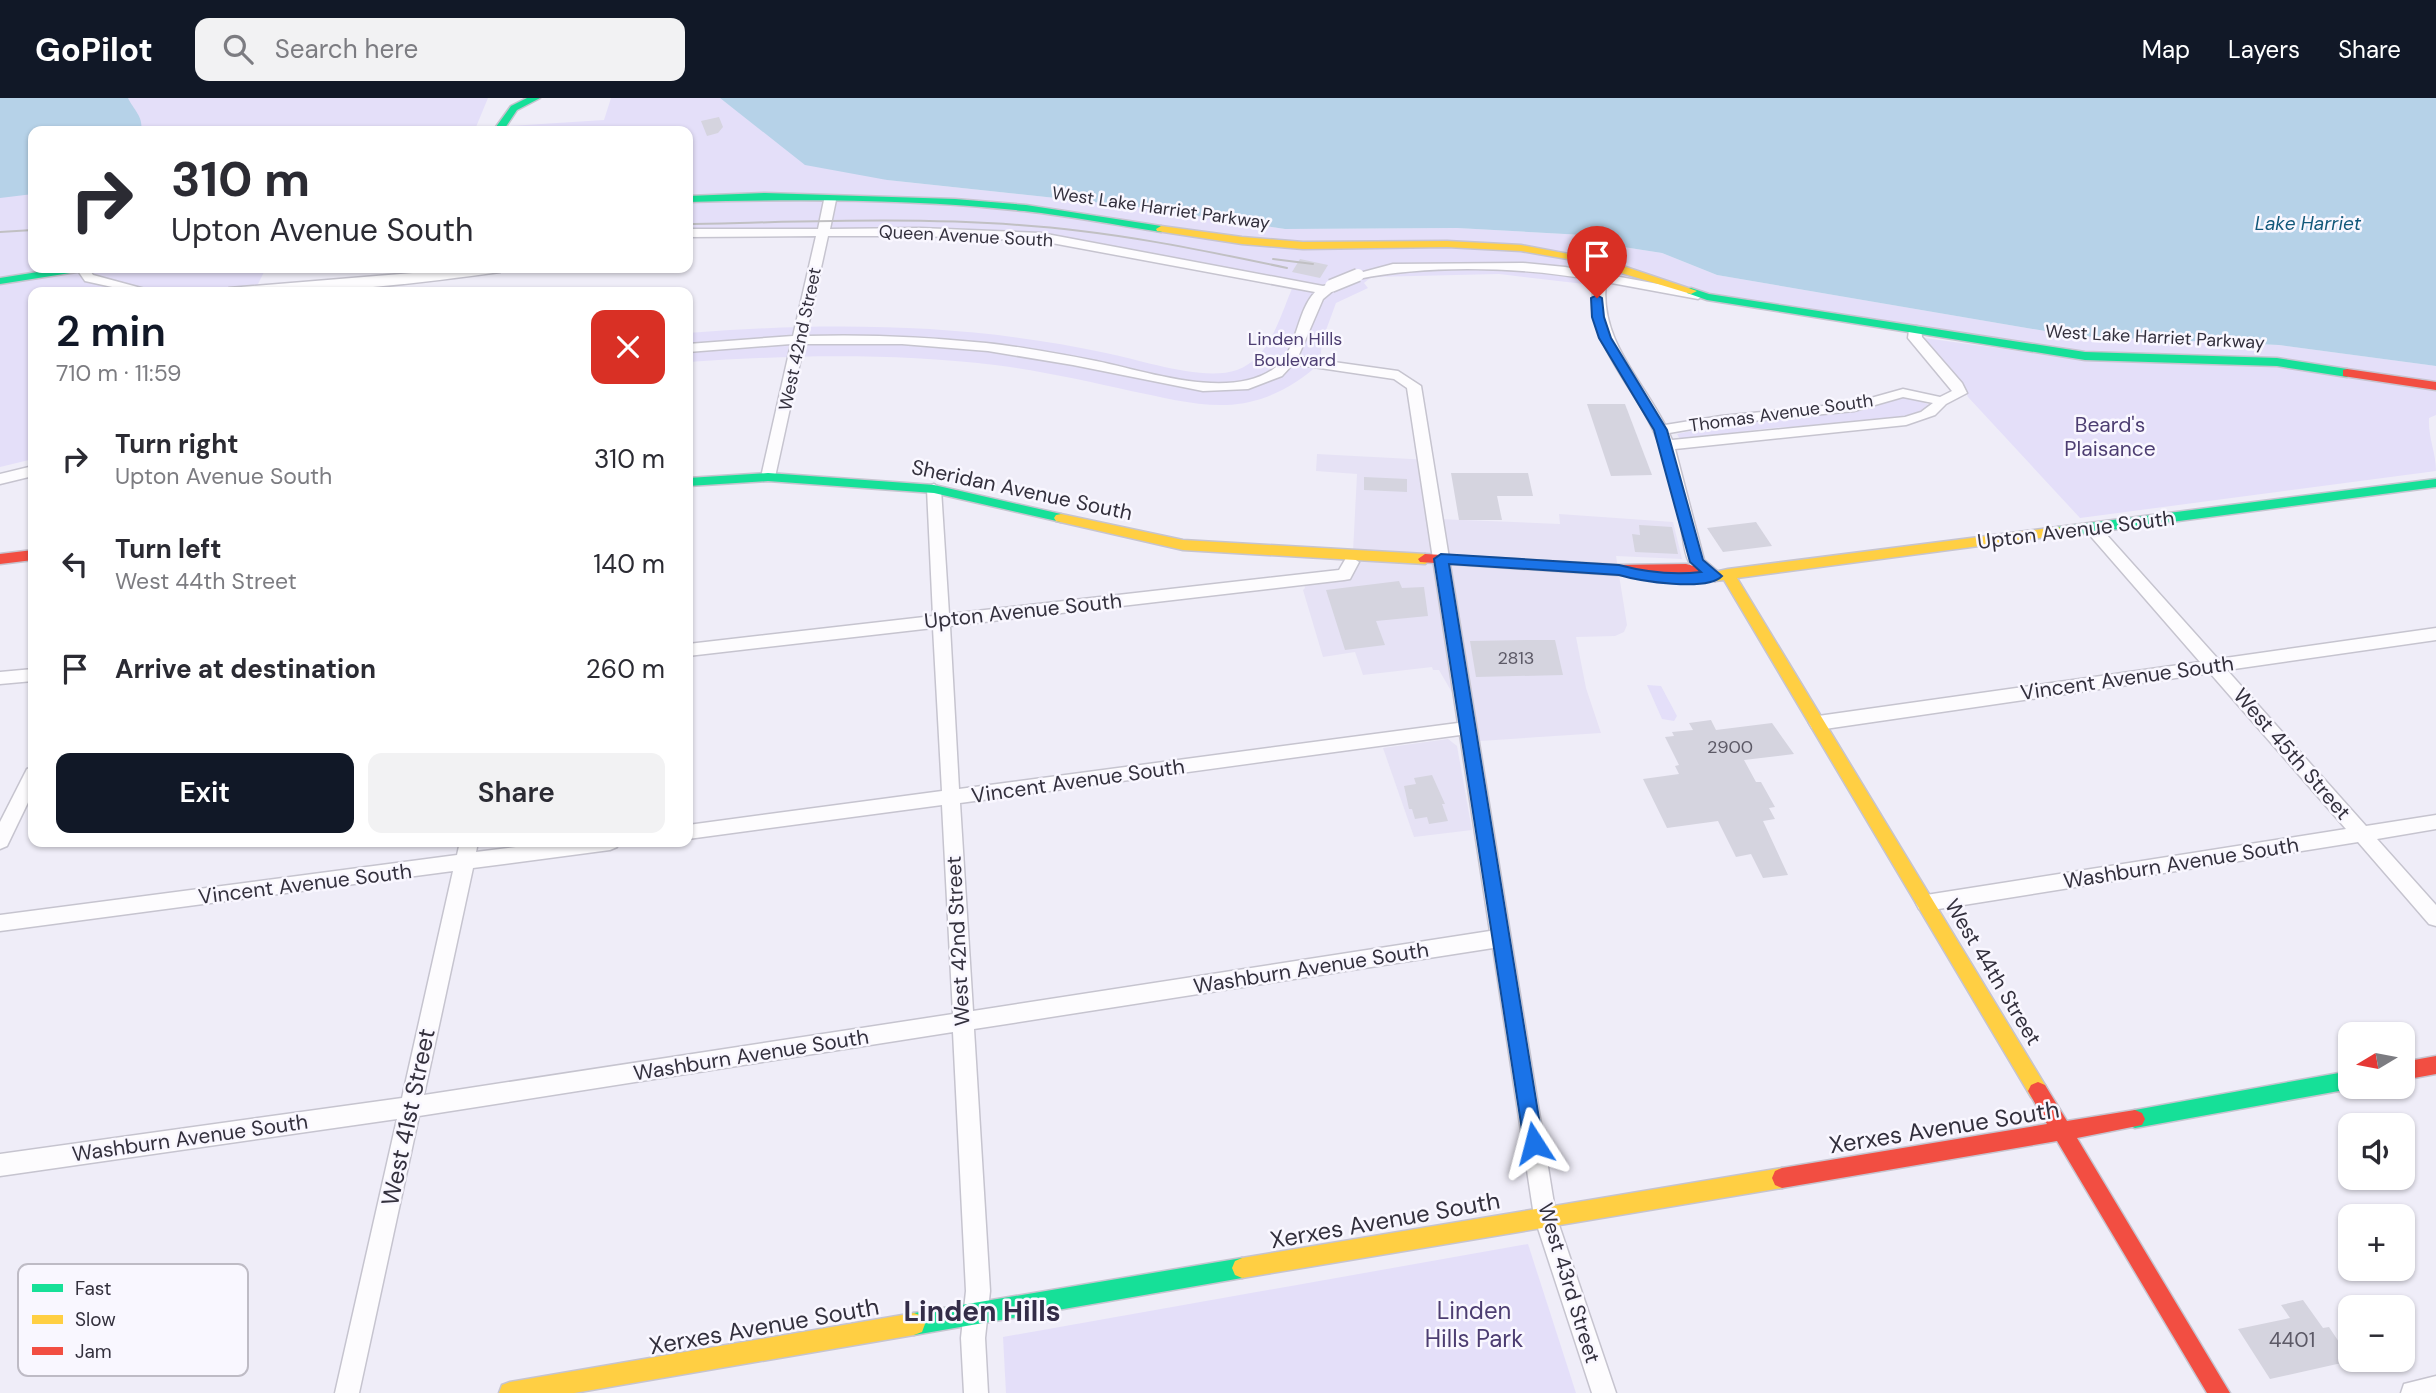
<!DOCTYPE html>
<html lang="en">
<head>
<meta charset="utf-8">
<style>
  :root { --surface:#fff; --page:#f2f2f3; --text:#2b2b33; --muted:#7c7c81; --accent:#111827 }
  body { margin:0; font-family:"DM Sans",sans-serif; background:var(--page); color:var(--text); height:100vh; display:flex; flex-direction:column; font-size:26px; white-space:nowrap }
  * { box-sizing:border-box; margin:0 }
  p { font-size:23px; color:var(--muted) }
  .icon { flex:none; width:38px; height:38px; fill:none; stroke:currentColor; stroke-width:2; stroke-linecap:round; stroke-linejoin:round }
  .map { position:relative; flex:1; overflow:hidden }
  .sheet { position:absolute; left:28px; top:189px; width:665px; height:560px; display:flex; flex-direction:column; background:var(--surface); border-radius:14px; box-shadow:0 2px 5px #0004 }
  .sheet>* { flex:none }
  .hud { position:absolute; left:28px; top:28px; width:665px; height:147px; border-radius:14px; box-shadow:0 2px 5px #0004; background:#fff; color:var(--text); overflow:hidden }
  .needle { width:46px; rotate:260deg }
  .buttons { position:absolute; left:2338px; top:924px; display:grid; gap:14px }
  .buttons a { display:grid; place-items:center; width:77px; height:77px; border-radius:14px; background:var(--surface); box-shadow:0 2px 5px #0004; font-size:35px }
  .pin { position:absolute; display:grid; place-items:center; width:60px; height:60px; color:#fff; margin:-72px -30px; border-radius:50% 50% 50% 0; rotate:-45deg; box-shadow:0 0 7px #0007 }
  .pin .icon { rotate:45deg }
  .me { position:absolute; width:77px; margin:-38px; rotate:351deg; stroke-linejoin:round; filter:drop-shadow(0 0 5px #0008) }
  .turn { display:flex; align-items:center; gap:24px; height:147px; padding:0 28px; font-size:32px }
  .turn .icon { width:91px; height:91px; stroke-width:2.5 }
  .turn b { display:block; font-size:49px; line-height:60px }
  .round { display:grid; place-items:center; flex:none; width:74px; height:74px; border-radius:14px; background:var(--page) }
  .head { display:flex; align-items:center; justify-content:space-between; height:119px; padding:0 28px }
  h1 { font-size:42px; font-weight:600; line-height:52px; color:var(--accent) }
  .button { display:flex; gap:14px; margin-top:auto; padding:14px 28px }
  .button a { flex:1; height:80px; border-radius:14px; background:var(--accent); color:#fff; font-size:28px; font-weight:600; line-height:80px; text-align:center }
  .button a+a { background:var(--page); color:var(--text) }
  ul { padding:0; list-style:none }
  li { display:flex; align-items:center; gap:21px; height:105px; padding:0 28px }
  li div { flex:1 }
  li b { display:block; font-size:26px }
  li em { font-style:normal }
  header { display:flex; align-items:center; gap:42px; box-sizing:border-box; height:98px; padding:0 35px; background:var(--accent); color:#fff }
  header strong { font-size:33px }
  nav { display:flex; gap:38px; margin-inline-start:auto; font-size:24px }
  .search { width:490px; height:63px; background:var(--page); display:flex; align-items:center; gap:18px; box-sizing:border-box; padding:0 24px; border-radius:14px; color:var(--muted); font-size:26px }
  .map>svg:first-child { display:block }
  .built { fill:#e6e2f5 }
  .green { fill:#e4dff9 }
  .water { fill:#b6d2e8 }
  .building { fill:#d5d4df }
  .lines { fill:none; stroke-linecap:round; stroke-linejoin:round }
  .street-casing { stroke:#c6c4cf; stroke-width:3 }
  .fast-casing { stroke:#c6c4cf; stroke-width:3 }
  .slow-casing { stroke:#c6c4cf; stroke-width:3 }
  .jam-casing { stroke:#c6c4cf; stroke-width:3 }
  .street { fill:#fdfcfe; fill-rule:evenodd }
  .fast { fill:#16e098; fill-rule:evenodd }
  .slow { fill:#ffcf43; fill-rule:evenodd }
  .jam { fill:#f24e42; fill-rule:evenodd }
  .tram { stroke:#c1c0c3; stroke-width:2 }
  .street-bridge-casing { stroke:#c6c4cf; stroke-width:15; stroke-linecap:butt }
  .street-bridge { stroke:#fdfcfe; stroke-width:12 }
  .route { fill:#1a73e8; stroke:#114b97; stroke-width:2 }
  .labels { text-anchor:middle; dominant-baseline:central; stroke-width:5; stroke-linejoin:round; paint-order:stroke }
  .far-street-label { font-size:18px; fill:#33303d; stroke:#f9f7ff }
  .far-park-label { font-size:18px; fill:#4d3e72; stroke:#f9f7ff }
  .number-label { font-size:18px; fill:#5c5966 }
  .far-water-label { font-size:19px; font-style:italic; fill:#12587a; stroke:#f9f7ff }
  .park-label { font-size:21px; fill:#4d3e72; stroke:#f9f7ff }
  .street-label { font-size:21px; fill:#33303d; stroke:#f9f7ff }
  .near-number-label { font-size:21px; fill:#5c5966 }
  .near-street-label { font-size:24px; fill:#33303d; stroke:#f9f7ff }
  .near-park-label { font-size:24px; fill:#4d3e72; stroke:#f9f7ff }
  .near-neighbourhood-label { font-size:28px; font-weight:bold; fill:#342d48; stroke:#f9f7ff }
  .key { fill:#f9f7ff; stroke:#bebbc5; stroke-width:2 }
  .key-label { font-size:19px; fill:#33303d }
</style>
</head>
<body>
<header>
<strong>GoPilot</strong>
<div class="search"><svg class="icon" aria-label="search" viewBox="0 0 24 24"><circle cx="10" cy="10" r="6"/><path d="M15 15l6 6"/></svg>Search here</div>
<nav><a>Map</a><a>Layers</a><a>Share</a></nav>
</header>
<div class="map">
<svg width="2436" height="1295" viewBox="0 0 2436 1295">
  <rect width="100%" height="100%" fill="#efedf8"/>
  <!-- built -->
  <g class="built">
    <polygon points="1317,356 1430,362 1438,421 1560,426 1559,416 1673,424 1682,461 1616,458 1627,527 1624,534 1615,538 1576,539 1586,590 1601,635 1480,643 1439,572 1433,572 1432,569 1363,577 1355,554 1323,559 1303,492 1305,490 1303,481 1344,477 1353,454 1357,376 1316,373"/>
    <polygon points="1448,641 1457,648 1472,732 1414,739 1383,650"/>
  </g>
  <!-- green -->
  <g class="green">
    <polygon points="0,0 488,0 476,29 459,33 33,33 33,170 266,170 254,194 33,194 33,361 0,369"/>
    <path d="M611 0H720L751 23 887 82 1130 108 1285 131 1457 130 1601 138 1617 148 1662 155 1717 177 2074 238 2279 247 2436 268V288L2328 270 2085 258 1601 179 1584 186 1499 176 1371 179 1364 185 1368 190 1336 205 1322 243 1320 265C1295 289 1261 306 1226 307 1194 308 1162 299 1131 293 1087 283 1041 273 995 267 892 255 791 257 688 264V235C828 224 968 225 1106 255 1142 262 1203 284 1237 272 1271 260 1280 217 1294 186L1041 139 824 133 688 135V33H488L510 28 604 22Z"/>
    <path d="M1925 240 2019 253 2279 267 2436 292V317L2429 320C2428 340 2436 354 2436 373L2080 420 1968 299C1962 275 1933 263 1925 240Z"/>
    <path d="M1899 299H1910L1930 307C1906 328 1807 327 1772 330 1742 333 1711 339 1681 343L1677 336C1750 319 1828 324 1899 299Z"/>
    <polygon points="1647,587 1661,588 1677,618 1674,623 1662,621"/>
    <polygon points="1528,1146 1576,1295 1006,1295 1003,1239"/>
  </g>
  <!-- water -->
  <g class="water">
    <path d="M0 0H128C133 11 144 19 141 33H33V96L0 100Z"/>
    <polygon points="720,0 2436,0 2436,268 2279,247 2074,238 1717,177 1662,155 1617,148 1601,138 1457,130 1285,131 1130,108 887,82 805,67"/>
  </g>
  <!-- building -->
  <g class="building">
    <polygon points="719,19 723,29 718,35 707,38 701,23"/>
    <polygon points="1300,161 1328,167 1320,180 1292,174"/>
    <polygon points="1587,306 1625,306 1652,377 1611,378"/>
    <polygon points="1451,375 1528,375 1533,398 1497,398 1502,422 1459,422"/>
    <polygon points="1364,379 1407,381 1407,394 1364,392"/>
    <polygon points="1756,424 1772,448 1723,454 1707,430"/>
    <polygon points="1639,427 1672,429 1678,456 1635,454 1632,436 1640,437"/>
    <polygon points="1399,483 1402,490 1424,489 1428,518 1376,523 1385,547 1345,552 1326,492"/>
    <polygon points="1531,542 1555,542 1563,577 1476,579 1470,543"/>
    <polygon points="1711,622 1716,632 1772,625 1794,656 1744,662 1756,684 1761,684 1775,709 1769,710 1775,721 1763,723 1788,777 1763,780 1751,756 1736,759 1718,723 1667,730 1643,681 1679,676 1675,668 1679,667 1665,639 1674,638 1672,634 1693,632 1689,625"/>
    <polygon points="1432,677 1445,706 1442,706 1448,723 1429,726 1427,719 1415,721 1412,711 1409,711 1404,688 1416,686 1414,680"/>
    <polygon points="2303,1202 2323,1230 2329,1229 2345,1253 2340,1254 2346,1264 2270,1281 2238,1231 2290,1220 2281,1207"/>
  </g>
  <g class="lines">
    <defs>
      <g id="street">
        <path d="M830 99 836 102 830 131 920 130 1041 135 1323 188 1335 185V191L1323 201 1298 259 1398 273 1421 288 1556 1118 1616 1295H1592L1534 1118 1493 850 974 931 990 1193 985 1240 988 1295H964L961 1240 966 1193 953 934 419 1018 359 1295H335L397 1021 0 1078V1056L402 1000 453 773 0 833V817L457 757 460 744H478L476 754 555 744H619L617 749 610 752 473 770 424 997 953 916 942 707 688 741V727L942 693 933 530 688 558V546L933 518 927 391 929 388 934 386 941 391 949 516 1339 472 1346 460 1351 459 1359 464 1350 481 1344 482 950 528 959 691 1458 625 1407 290 1394 281 1293 266 1282 278 1248 291 1203 293 1073 267 988 253 902 246H804L775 379 773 382H763L761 379 791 246 688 254V246L793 238 816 138 688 139V131H818L824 102ZM828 138H920L1041 143 1315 194C1295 215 1298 256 1272 272 1226 302 1146 273 1096 263 1060 256 1023 249 986 245 927 239 866 236 806 238ZM1460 637 1490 833 973 913 960 705Z"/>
        <path d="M1523 165 1565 169 1702 194 1704 197 1698 201 1606 184C1599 241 1641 280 1665 327L1721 318 1853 305 1903 291 1940 299 1952 293 1908 240 1909 232 1916 228 1921 229 1922 239 1962 285 1967 295 1946 306 1935 317 1906 327 1675 351 1704 462 1723 478 1715 483C1707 481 1693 472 1689 464 1684 454 1683 439 1681 427 1675 401 1669 374 1660 349 1640 289 1584 251 1594 182 1522 169 1430 166 1358 181L1352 177 1393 166ZM1903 299 1933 305 1921 314 1905 319 1672 342 1669 335 1721 326 1854 313Z"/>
        <polygon points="76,170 88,170 93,177 156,194 135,194 85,183"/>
        <path d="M474 170H506L500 174C413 186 310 198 223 194L229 190Z"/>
        <polygon points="33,368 33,378 0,386 0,376"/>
        <polygon points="2092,425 2097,426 2218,561 2436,530 2436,542 2227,572 2366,728 2436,717 2436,731 2377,741 2436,807 2436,828 2429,826 2358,744 1926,813 1919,811 1916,805 1919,799 1926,797 2346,731 2210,575 1818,632 1812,630 1809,625 1818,618 2200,564 2087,434 2084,430"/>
        <polygon points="33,571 33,583 0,586 0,574"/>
        <polygon points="33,669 33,694 7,748 0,751 0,724 27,671"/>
        <polygon points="2436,1278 2436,1295 2401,1295 2404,1286"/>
      </g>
      <g id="fast">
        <polygon points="527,0 540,0 517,12 503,33 493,33 511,8"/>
        <path d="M765 95 955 101 1026 107 1161 128 1166 131 1161 134C1115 127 1070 118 1024 113 912 101 799 101 688 104V98Z"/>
        <polygon points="63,170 89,170 83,173 0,186 0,180"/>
        <polygon points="1691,190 1709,196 2085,254 2277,260 2347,271 2353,275 2347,279 2277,268 2085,262 1707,202 1687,195 1687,191"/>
        <polygon points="768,375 934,387 1061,416 1068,420 1061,424 934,395 768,383 688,388 688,380"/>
        <polygon points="2436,381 2436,389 2058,439 2051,434 2058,429"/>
        <polygon points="2350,973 2350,989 2355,989 2350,991 2135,1030 2128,1027 2125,1021 2128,1015 2135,1012"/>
        <polygon points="1242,1160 1249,1163 1252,1170 1249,1177 1242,1180 914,1237 906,1234 903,1226 906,1218 914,1215"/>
      </g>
      <g id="slow">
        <polygon points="1161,128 1242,139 1303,144 1447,143 1521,147 1611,164 1697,193 1691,196 1585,164 1521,153 1447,149 1303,151 1242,146 1157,133 1156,131"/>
        <polygon points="1061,416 1183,442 1425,456 1432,461 1425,466 1183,452 1056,423 1054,420 1056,417"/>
        <polygon points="2058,429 2063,431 2065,434 2063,437 1737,480 2045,987 2048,993 2045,999 2038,1002 2031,999 1724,482 1715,483 1708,478 1710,475 1728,471"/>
        <polygon points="1782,1070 1789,1073 1792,1080 1789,1087 1782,1090 1242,1180 1235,1177 1232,1170 1235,1163 1242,1160"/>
        <polygon points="914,1215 922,1218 925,1226 922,1234 914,1237 574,1295 499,1295 502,1287 510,1284"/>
      </g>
      <g id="jam">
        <polygon points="2347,271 2436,284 2436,292 2343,278 2343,272"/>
        <polygon points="33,452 33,462 0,466 0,456"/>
        <polygon points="1425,456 1618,467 1686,466 1720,475 1722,478 1715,483 1686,476 1618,477 1420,464 1418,461"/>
        <polygon points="2436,958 2436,976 2403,982 2403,964"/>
        <polygon points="2038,984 2045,987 2067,1023 2135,1012 2142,1015 2145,1021 2142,1027 2077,1040 2230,1295 2207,1295 2057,1043 1782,1090 1775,1087 1772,1080 1775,1073 1782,1070 2047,1026 2028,993 2031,987"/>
      </g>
    </defs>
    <!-- street casing -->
    <use href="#street" class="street-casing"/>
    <!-- fast casing -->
    <use href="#fast" class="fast-casing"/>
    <!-- slow casing -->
    <use href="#slow" class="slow-casing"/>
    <!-- jam casing -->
    <use href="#jam" class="jam-casing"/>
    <!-- street -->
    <use href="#street" class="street"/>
    <!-- fast -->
    <use href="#fast" class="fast"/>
    <!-- slow -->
    <use href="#slow" class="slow"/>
    <!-- jam -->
    <use href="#jam" class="jam"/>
    <!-- tram -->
    <g class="tram">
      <path d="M688 126C798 124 909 119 1019 127 1109 133 1198 151 1287 170"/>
      <polyline points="0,134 33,132"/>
      <polyline points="1273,161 1313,166"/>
    </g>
    <defs>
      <polyline id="street-bridge" points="1331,188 1358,177"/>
    </defs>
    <!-- street-bridge casing -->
    <use href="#street-bridge" class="street-bridge-casing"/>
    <!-- street-bridge -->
    <use href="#street-bridge" class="street-bridge"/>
  </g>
  <!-- route -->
  <path class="route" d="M1597 197 1602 200 1604 219 1611 240 1667 332 1703 462 1722 478C1707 494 1639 483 1619 477L1449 466 1543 1045 1541 1051 1534 1054 1527 1051 1524 1045 1434 461 1441 456 1619 467C1645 474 1673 477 1701 474L1690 464 1654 332 1599 240 1592 219 1591 200Z"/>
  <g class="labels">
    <!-- far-street labels -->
    <g class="far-street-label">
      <text transform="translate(1161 110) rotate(8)">West Lake Harriet Parkway</text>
      <text transform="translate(966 138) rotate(3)">Queen Avenue South</text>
      <text transform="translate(2155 239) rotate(3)">West Lake Harriet Parkway</text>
      <text transform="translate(800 241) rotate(-78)">West 42nd Street</text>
      <text transform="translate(1781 315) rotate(-8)">Thomas Avenue South</text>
    </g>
    <!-- far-park labels -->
    <g class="far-park-label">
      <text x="1295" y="241">Linden Hills<tspan x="1295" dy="21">Boulevard</tspan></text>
    </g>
    <!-- number labels -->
    <g class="number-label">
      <text x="1516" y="560">2813</text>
      <text x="1730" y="649">2900</text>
    </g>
    <!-- far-water labels -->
    <g class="far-water-label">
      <text x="2308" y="125">Lake Harriet</text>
    </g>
    <!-- park labels -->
    <g class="park-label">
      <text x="2110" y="327">Beard's<tspan x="2110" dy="24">Plaisance</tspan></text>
    </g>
    <!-- street labels -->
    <g class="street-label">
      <text transform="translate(1022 392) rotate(12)">Sheridan Avenue South</text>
      <text transform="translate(2076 432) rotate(-7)">Upton Avenue South</text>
      <text transform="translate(1023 513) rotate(-6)">Upton Avenue South</text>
      <text transform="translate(2127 580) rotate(-8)">Vincent Avenue South</text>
      <text transform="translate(2292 656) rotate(49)">West 45th Street</text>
      <text transform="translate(1078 683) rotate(-8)">Vincent Avenue South</text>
      <text transform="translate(2181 765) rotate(-9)">Washburn Avenue South</text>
      <text transform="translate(305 786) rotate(-7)">Vincent Avenue South</text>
      <text transform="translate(958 843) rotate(-93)">West 42nd Street</text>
      <text transform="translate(1311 870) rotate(-9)">Washburn Avenue South</text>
      <text transform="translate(1993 874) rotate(59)">West 44th Street</text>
      <text transform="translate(751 957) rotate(-9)">Washburn Avenue South</text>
      <text transform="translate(190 1040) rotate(-8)">Washburn Avenue South</text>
      <text transform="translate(1569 1185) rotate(73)">West 43rd Street</text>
    </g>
    <!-- near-number labels -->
    <g class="near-number-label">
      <text x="2292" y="1242">4401</text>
    </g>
    <!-- near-street labels -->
    <g class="near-street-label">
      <text transform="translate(408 1019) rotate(-78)">West 41st Street</text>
      <text transform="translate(1944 1029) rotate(-9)">Xerxes Avenue South</text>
      <text transform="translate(1385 1122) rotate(-10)">Xerxes Avenue South</text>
      <text transform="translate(764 1228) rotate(-10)">Xerxes Avenue South</text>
    </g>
    <!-- near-park labels -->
    <g class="near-park-label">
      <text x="1474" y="1212">Linden<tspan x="1474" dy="28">Hills Park</tspan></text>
    </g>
    <!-- near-neighbourhood labels -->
    <g class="near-neighbourhood-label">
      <text x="982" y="1213">Linden Hills</text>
    </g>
  </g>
  <!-- legend -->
  <rect x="18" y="1166" width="230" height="112" rx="10" class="key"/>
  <rect x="32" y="1186" width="31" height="8" fill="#16e098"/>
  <rect x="32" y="1217" width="31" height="9" fill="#ffcf43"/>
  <rect x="32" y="1249" width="31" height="8" fill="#f24e42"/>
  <g class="key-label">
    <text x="75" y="1197">Fast</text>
    <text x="75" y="1228">Slow</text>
    <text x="75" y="1260">Jam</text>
  </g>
</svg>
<div class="buttons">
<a><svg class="needle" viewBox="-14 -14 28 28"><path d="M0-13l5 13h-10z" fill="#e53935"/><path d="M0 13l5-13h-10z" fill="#7c7c81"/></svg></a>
<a><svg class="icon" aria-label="sound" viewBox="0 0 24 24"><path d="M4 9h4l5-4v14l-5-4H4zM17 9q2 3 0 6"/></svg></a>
<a>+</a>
<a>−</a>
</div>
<div class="pin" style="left:1597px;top:200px;background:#d93025"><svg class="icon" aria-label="arrive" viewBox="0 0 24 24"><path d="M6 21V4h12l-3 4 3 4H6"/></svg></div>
<svg class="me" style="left:1534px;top:1045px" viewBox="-20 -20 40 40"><path d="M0-17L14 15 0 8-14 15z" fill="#1a73e8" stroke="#fff" stroke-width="4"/></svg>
<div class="hud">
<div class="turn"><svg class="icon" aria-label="right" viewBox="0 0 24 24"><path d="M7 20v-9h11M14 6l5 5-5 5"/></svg><div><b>310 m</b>Upton Avenue South</div></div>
</div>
<section class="sheet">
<div class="head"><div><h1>2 min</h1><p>710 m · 11:59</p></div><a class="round" style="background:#d93025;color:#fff"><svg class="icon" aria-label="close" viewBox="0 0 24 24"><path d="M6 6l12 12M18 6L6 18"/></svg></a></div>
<ul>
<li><svg class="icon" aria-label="right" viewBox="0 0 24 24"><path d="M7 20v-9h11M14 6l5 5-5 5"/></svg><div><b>Turn right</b><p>Upton Avenue South</p></div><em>310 m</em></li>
<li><svg class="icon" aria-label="left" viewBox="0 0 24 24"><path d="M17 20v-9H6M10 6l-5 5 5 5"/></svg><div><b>Turn left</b><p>West 44th Street</p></div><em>140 m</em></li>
<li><svg class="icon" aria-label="arrive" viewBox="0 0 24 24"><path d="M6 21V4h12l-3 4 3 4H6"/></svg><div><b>Arrive at destination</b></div><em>260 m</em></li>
</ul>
<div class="button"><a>Exit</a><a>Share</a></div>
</section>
</div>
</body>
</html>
